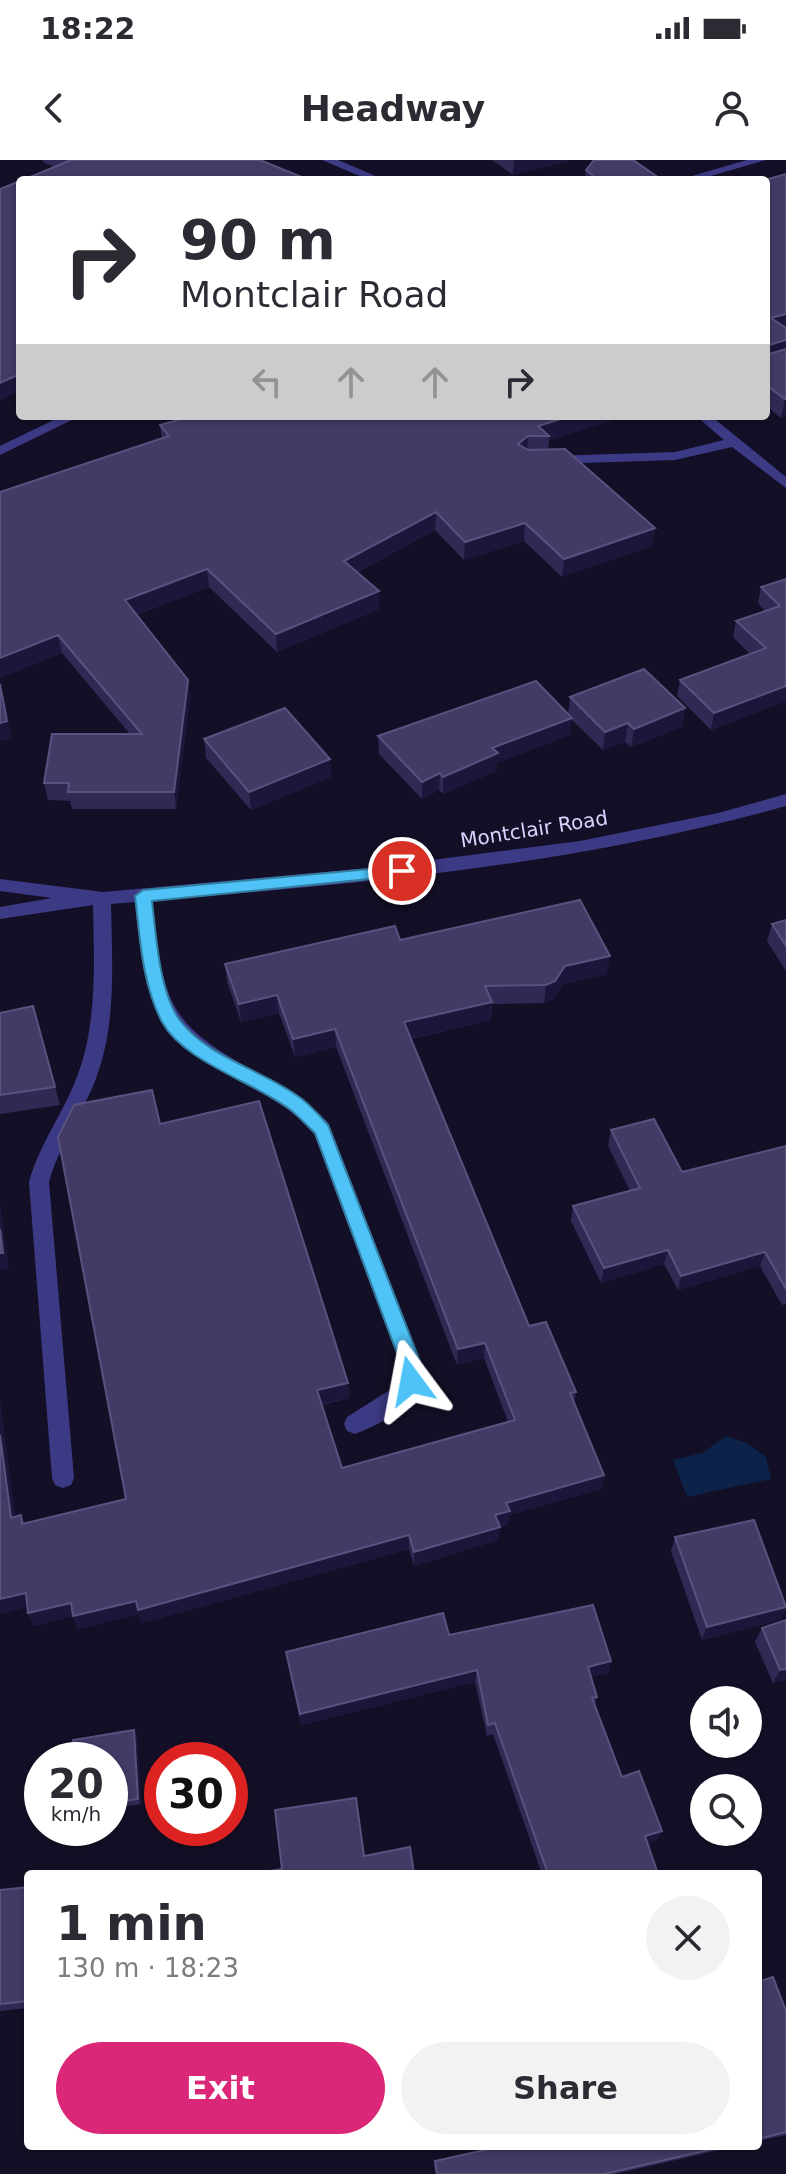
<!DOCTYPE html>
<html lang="en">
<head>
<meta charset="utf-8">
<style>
  :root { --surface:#fff; --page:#f2f2f3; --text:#2b2b33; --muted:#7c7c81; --accent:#db2777 }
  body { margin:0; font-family:"DejaVu Sans",sans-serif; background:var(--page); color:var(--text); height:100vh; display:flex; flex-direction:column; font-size:30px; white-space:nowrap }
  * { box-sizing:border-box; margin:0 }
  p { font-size:26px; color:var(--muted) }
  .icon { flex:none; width:44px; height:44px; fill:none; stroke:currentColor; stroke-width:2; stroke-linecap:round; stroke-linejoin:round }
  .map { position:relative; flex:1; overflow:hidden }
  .side { position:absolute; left:24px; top:1710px; width:738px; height:280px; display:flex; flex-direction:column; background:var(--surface); border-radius:8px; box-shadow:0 2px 6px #0004 }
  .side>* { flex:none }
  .hud { position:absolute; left:16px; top:16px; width:754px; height:244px; border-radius:8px; box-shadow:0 2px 6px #0004; background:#fff; color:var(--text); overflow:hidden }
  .buttons { position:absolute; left:690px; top:1526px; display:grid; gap:16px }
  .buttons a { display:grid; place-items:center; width:72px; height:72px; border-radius:50%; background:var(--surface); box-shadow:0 2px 6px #0004; font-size:40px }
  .speed { position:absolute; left:24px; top:1582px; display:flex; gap:16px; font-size:40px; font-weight:700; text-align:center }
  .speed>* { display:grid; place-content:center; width:104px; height:104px; border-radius:50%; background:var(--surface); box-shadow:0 2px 6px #0004; line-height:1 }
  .speed small { font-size:20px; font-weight:400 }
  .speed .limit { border:12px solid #d22; background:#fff; color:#111 }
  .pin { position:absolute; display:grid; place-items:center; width:68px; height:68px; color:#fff; margin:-34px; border:4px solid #fff; border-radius:50%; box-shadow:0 2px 8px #0007 }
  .me { position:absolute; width:88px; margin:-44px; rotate:347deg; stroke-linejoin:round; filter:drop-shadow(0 0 6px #0008) }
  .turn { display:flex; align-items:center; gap:28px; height:168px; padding:0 32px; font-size:36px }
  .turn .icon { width:104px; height:104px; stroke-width:2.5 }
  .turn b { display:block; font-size:56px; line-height:68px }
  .lanes { display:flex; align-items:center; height:76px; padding:0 32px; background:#0003; justify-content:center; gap:40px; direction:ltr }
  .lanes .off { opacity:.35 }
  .round { display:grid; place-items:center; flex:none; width:84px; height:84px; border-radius:42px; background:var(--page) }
  .head { display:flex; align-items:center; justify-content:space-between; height:136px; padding:0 32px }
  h1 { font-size:48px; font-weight:700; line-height:60px }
  .button { display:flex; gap:16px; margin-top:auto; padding:16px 32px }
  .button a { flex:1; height:92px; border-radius:48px; background:var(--accent); color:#fff; font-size:32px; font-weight:700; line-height:92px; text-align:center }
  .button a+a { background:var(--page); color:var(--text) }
  .status { display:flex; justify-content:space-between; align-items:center; height:56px; padding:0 40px; background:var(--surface); direction:ltr }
  .status svg { height:22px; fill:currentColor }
  header { display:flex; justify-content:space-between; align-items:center; height:104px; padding:0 32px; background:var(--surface); font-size:36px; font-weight:700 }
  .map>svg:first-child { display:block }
  .water { fill:#0c2248 }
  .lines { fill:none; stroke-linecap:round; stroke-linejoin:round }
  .minor { fill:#3d3a85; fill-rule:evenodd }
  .wall { fill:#312854 }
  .shaded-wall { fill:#1d163a }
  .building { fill:#433a66; stroke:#5a527e; stroke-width:2 }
  .route { fill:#4fc3f7; stroke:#337fa1; stroke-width:2 }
  .labels { text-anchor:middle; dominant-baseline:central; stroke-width:8; stroke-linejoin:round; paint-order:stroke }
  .street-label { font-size:20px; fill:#d9d4ff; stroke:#130f26 }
</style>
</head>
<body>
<div class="status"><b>18:22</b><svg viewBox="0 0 49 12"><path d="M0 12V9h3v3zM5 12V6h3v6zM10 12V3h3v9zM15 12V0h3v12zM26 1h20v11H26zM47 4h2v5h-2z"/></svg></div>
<header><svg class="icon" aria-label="back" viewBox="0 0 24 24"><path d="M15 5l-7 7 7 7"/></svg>Headway<svg class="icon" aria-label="person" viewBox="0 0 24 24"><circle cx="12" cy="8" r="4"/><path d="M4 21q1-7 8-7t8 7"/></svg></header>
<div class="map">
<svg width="786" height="2014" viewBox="0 0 786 2014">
  <rect width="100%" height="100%" fill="#130f26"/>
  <!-- water -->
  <polygon class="water" points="726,1276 747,1283 766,1297 771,1319 687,1337 673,1300 702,1293"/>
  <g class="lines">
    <!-- minor -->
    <g class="minor">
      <polygon points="322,0 338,0 385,20 369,20"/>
      <polygon points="747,0 766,0 697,20 678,20"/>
      <polygon points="62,256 80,256 0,295 0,286"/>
      <polygon points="696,256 711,256 786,317 786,328 732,287 675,300 551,304 544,300 551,296 675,292 724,280"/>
      <path d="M786 634V646C579 704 366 724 152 740 164 843 165 863 260 914 286 928 310 942 329 964L422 1204C419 1242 389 1261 355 1274L347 1271 344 1264 347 1257 393 1228 400 1204 314 974C295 951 269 937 244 923 149 872 145 844 135 742L111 744C112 803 117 865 95 921 81 956 59 986 49 1022L74 1318 71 1325 63 1328 55 1325 52 1318 29 1022C39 986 61 956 75 922 98 866 94 804 93 745L0 759V747L52 738 0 731V719L103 732 369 708 580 681 718 653Z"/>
    </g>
  </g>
  <!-- wall -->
  <g class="wall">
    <polygon points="43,0 260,0 54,7 43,2"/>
    <polygon points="492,0 568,0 568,1 513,15"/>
    <polygon points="586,10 662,20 585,20"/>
    <polygon points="786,14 786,256 781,258 766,246 766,20"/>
    <polygon points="181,256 624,256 624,257 549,280 548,290 655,368 652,386 562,417 524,381 464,400 435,370 357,412 379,431 379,449 277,492 209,427 136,455 188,520 190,538 176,649 72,649 70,641 48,640 44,623 130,574 62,493 0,518 0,332 162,279 160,265 181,259"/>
    <polygon points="786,419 786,541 711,570 677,536 680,520 750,494 733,477 736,461 765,451 758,443 761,427"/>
    <polygon points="570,537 685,548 682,567 631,587 625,582 603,590 571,559 570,575 497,603 496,611 443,634 439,630 422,639 379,594 378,576 568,554"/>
    <polygon points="204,579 330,599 331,617 251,650 206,598"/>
    <polygon points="786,760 786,811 767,781 772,764"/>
    <polygon points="400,780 607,814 563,824 553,839 544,843 492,844 491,860 411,879 529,1166 576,1232 574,1242 604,1315 601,1329 509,1355 508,1365 500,1367 498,1380 414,1406 409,1389 142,1463 139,1454 78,1469 73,1456 34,1466 28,1453 27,1447 0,1454 0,1243 15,1357 21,1355 25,1364 126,1339 160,964 348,1223 349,1238 322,1245 342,1308 508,1262 484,1198 457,1205 336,887 295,897 279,853 241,862 227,822 225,804"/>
    <polygon points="33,846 60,945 0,954 0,853"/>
    <polygon points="611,970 682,1012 786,986 786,1144 782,1145 760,1106 678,1130 664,1104 601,1123 571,1061 573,1046 630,1031 608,986"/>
    <polygon points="675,1377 786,1445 786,1448 780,1460 702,1480 671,1391"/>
    <polygon points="786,1460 786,1520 773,1523 755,1482 762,1468"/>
    <polygon points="449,1475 611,1501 608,1513 591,1517 597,1537 595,1545 622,1617 662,1671 657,1680 648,1683 658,1714 542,1714 493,1574 487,1576 475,1522 301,1565 286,1492"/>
    <polygon points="137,1576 141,1644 110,1648 110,1600"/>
    <polygon points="28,1727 28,1848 0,1851 0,1730"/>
    <polygon points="758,1822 786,1851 786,1975 758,1981"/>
    <polygon points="503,1986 737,1986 615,2014 436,2014 434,2005 435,2001"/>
  </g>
  <!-- shaded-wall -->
  <g class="shaded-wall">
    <polygon points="514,0 568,0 568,1 513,15"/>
    <polygon points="786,154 786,170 771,158"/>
    <polygon points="786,180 786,196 766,202 766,186"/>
    <polygon points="20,214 20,231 0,240 0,223"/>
    <polygon points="785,239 786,239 786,256 781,258"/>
    <polygon points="571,256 624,256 624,257 549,280 549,276 538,266"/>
    <polygon points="528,276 527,294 518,284"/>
    <polygon points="436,352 435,370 344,418 344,401"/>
    <polygon points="525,363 524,381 464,400 465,382"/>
    <polygon points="655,368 652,386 562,417 564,399"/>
    <polygon points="207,409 209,427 127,458 125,440"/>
    <polygon points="379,431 379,449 277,492 276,474"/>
    <polygon points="58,475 62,493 0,518 0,498"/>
    <polygon points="188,520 190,538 176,649 174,632"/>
    <polygon points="0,521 12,579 0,581"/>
    <polygon points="786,526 786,541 711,570 714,553"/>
    <polygon points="685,548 682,567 631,587 634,569"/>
    <polygon points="572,558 570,575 497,603 496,611 443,634 443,617 492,588"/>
    <polygon points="628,563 625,582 603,590 605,572"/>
    <polygon points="330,599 331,617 251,650 249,632"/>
    <polygon points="440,613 439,630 422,639 422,622"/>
    <polygon points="610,796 607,814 563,824 553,839 544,843 546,825 565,806"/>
    <polygon points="277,835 279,853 241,862 239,844"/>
    <polygon points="492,842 491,860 404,880 404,862"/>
    <polygon points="335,869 336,887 295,897 293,879"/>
    <polygon points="0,1042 9,1109 0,1111"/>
    <polygon points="668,1090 664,1104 601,1123 604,1108"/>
    <polygon points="765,1092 760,1106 678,1130 681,1116"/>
    <polygon points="485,1183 484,1198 457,1205 458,1189"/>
    <polygon points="348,1223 349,1238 318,1245 317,1230"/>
    <polygon points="0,1243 17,1372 11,1358 0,1275"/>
    <polygon points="604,1315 601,1329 509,1355 508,1365 500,1367 498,1380 414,1406 414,1392 495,1355 506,1343"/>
    <polygon points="409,1375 409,1389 142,1463 139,1454 78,1469 73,1456 34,1466 28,1453 71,1443"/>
    <polygon points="26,1433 32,1446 0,1454 0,1439"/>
    <polygon points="786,1447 780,1460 702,1480 707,1467"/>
    <polygon points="611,1501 608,1513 585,1519 588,1507"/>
    <polygon points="786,1509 786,1520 773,1523 780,1510"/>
    <polygon points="477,1510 475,1522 301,1565 300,1554"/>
    <polygon points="134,1570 137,1576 141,1644 138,1639"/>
    <polygon points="662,1671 657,1680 640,1686 645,1676"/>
  </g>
  <!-- building -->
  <g class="building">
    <polygon points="67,0 260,0 309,20 23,20 69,1"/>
    <polygon points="594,0 633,0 662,20 599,20 586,10"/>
    <polygon points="786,14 786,154 771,158 786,168 786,180 766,186 766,20 765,20"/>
    <polygon points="20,21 20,214 0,223 0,29"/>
    <polygon points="786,189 786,239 785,239 766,225 766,195"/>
    <polygon points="183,256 571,256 538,266 549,276 528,276 518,284 528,290 565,289 655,368 564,399 525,363 465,382 436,352 344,401 379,431 276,474 207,409 125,440 188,520 174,632 68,632 69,623 44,623 52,574 142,574 58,475 0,498 0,332 169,276 160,265 185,258"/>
    <polygon points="786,419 786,526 714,553 680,520 766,488 736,461 780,446 761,427"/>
    <polygon points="644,509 685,548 634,569 628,563 605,572 570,537"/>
    <polygon points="536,521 572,558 492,588 498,593 443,617 440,613 422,622 378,576"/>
    <polygon points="0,524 7,561 0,563"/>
    <polygon points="285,548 330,599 249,632 204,579"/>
    <polygon points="580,740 610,796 565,806 555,821 546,825 485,826 492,842 404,862 529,1166 546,1162 576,1232 570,1233 604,1315 506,1343 510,1351 495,1355 500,1367 414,1392 409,1375 138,1450 136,1441 73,1456 71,1443 28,1453 26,1433 0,1439 0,1275 11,1358 21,1355 22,1364 126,1339 58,977 74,945 152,930 160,964 259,941 348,1223 317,1230 342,1308 515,1260 485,1183 458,1189 335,869 293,879 277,835 239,844 225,804 395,766 400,780"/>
    <polygon points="786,760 786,786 772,764"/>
    <polygon points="33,846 55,927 0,935 0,853"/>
    <polygon points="654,959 682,1012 786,986 786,1129 765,1092 681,1116 668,1090 604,1108 573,1046 640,1028 611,970"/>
    <polygon points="0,1069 3,1093 0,1093"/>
    <polygon points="754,1360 786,1447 707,1467 675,1377"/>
    <polygon points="593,1445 611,1501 588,1507 597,1537 592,1538 622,1617 639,1611 662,1671 645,1676 658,1714 548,1714 495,1563 488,1565 477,1510 300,1554 286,1492 443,1453 449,1475"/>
    <polygon points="786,1460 786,1509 780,1510 762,1468"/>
    <polygon points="134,1570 138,1639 110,1643 110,1600 74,1600 73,1580"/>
    <polygon points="356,1638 364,1696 410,1687 414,1714 253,1714 282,1709 275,1650"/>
    <polygon points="28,1727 28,1841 0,1844 0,1730"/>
    <polygon points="773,1817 786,1851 786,1972 758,1979 758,1822"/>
    <polygon points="503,1986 726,1986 604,2014 437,2014 435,2001"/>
  </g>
  <!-- route -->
  <path class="route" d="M402 706 410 711 408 715 152 741C156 774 159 831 179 859 208 899 265 910 302 939 311 946 320 956 328 965L421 1204V1221L411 1230 401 1221V1204L315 973C306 965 298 955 288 948 253 922 183 901 162 862 142 824 140 777 135 736L143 730Z"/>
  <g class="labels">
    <!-- street labels -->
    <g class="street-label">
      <text transform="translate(534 669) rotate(-9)">Montclair Road</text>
    </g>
  </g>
</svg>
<div class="buttons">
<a><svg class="icon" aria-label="sound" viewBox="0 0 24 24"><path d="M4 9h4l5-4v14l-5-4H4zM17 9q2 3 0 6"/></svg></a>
<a><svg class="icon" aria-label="search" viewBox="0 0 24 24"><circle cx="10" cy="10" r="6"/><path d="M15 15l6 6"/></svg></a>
</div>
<div class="speed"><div>20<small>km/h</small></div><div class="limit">30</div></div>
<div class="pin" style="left:402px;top:711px;background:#d93025"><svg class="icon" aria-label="arrive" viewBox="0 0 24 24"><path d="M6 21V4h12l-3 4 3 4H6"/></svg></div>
<svg class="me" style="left:411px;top:1221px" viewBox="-20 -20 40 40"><path d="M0-17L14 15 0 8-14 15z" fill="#4fc3f7" stroke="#fff" stroke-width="4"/></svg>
<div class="hud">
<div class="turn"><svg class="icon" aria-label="right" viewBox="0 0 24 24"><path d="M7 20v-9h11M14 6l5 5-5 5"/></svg><div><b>90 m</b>Montclair Road</div></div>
<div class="lanes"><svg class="icon off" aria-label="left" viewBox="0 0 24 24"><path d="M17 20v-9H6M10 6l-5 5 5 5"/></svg><svg class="icon off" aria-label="ahead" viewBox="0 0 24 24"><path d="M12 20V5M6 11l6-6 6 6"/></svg><svg class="icon off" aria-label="ahead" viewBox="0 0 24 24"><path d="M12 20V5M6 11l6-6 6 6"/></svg><svg class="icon" aria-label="right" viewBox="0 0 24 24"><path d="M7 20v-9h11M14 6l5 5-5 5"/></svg></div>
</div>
<section class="side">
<div class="head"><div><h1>1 min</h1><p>130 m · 18:23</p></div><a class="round"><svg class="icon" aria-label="close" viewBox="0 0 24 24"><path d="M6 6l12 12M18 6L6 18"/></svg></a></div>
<div class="button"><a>Exit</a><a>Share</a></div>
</section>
</div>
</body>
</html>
